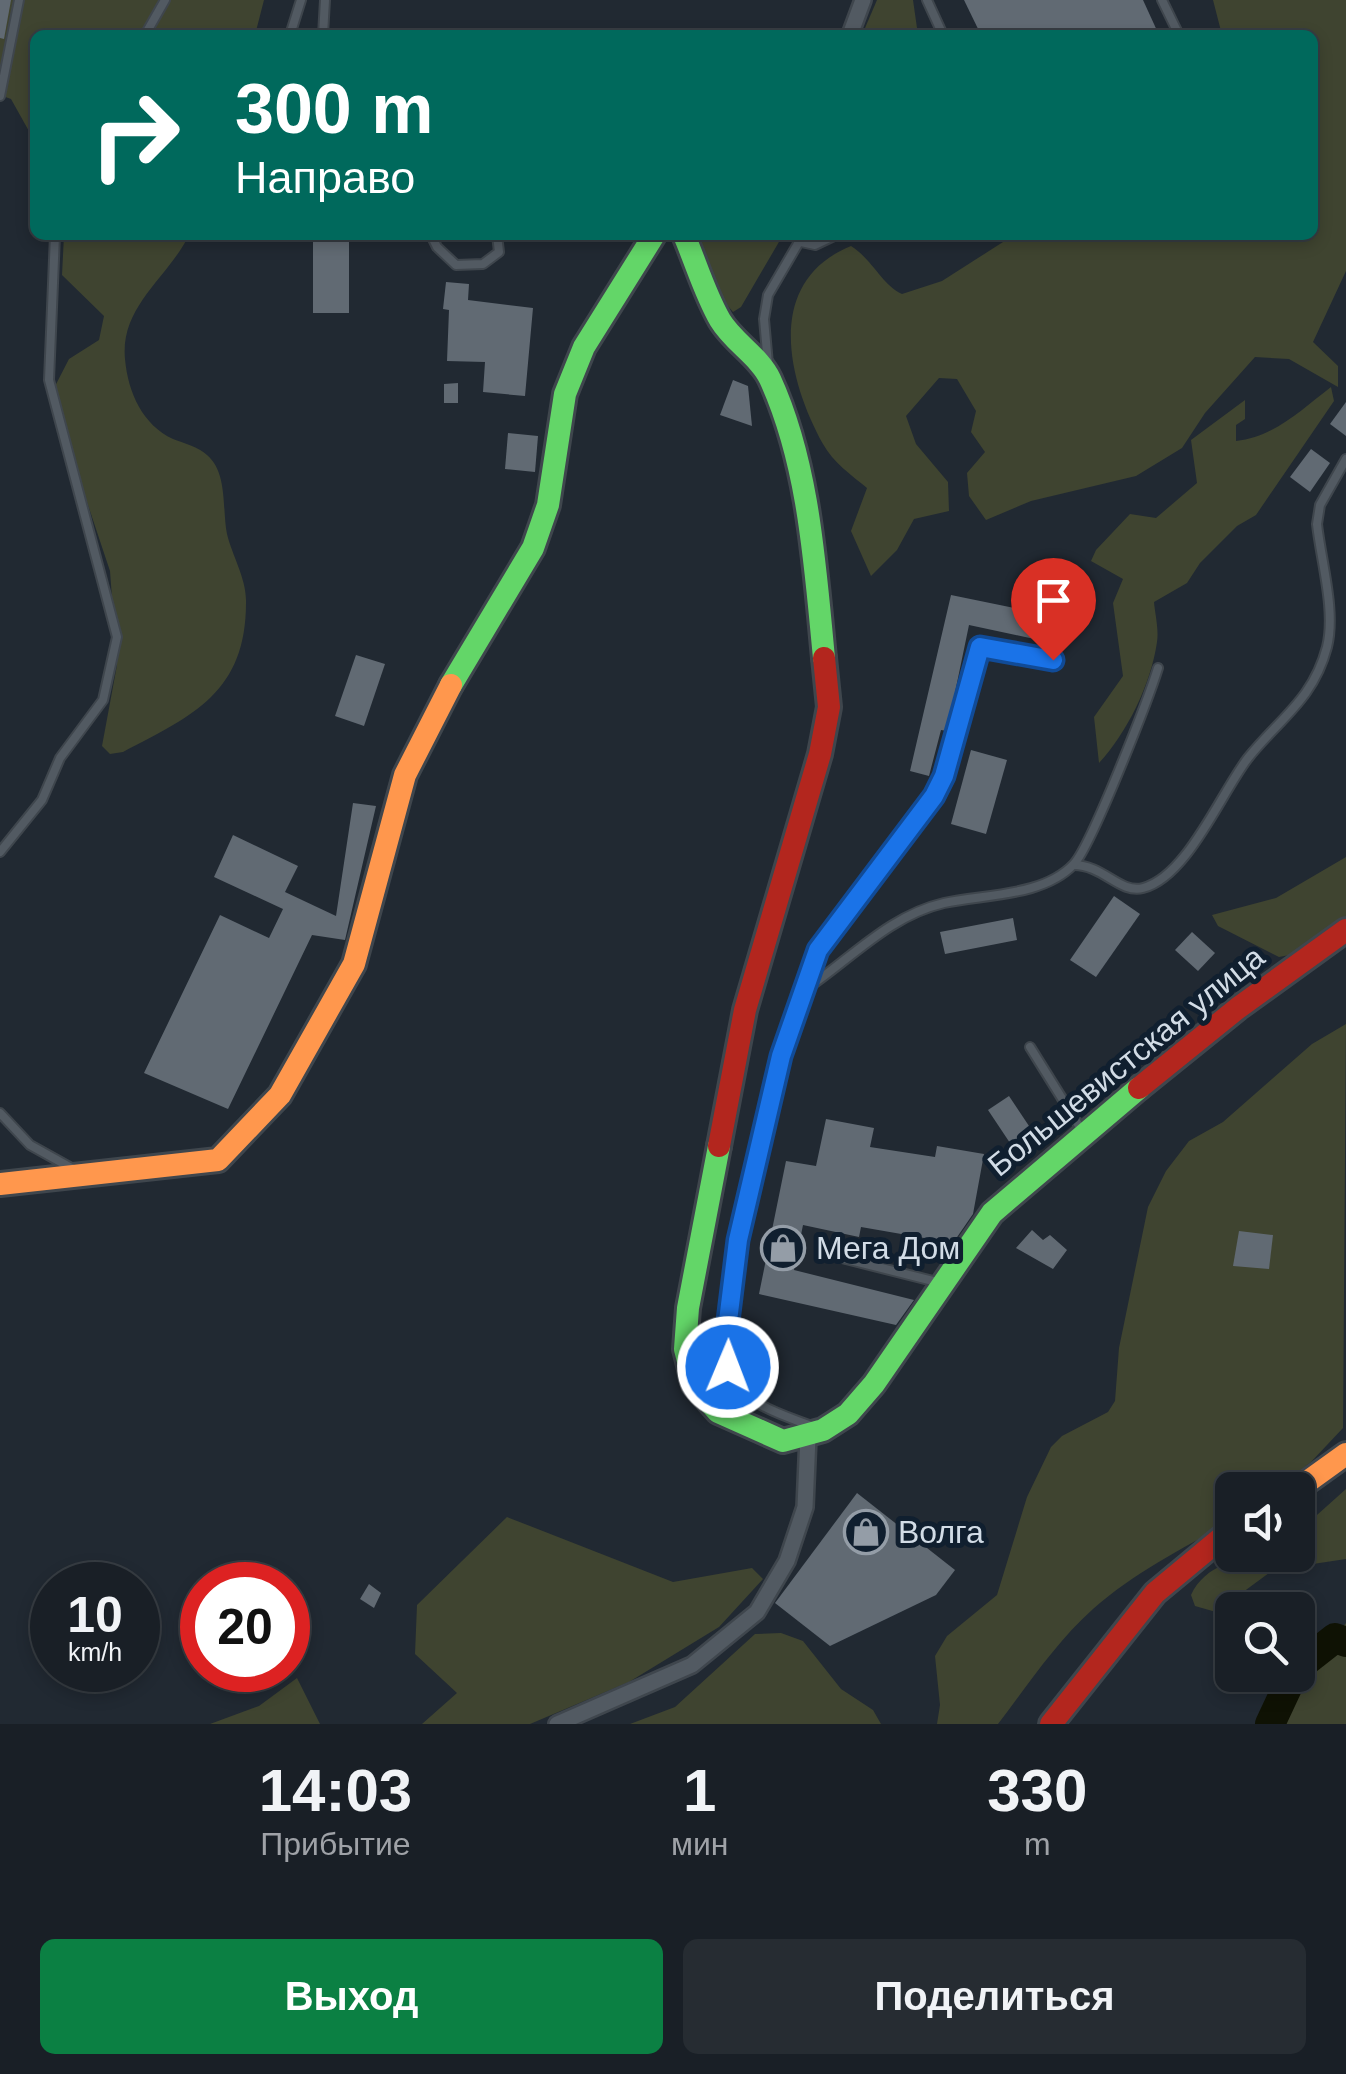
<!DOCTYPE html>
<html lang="ru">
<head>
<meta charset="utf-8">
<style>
  :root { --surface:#191f26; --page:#262c32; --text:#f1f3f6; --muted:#9fa2a7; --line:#373d43; --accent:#0b8043 }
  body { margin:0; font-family:Helvetica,sans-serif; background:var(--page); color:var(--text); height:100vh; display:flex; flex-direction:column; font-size:38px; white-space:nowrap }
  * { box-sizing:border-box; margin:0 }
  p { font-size:32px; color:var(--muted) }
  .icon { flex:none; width:55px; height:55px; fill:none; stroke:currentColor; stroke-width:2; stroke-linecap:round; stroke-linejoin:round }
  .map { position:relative; height:1724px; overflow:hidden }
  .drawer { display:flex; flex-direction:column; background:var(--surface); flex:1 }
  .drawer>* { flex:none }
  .top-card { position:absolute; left:30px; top:30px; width:1288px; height:210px; border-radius:15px; box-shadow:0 5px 15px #0003,0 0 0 2px var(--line); background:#00695c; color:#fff; overflow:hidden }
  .buttons { position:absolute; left:1215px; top:1472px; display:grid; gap:20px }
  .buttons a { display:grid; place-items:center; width:100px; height:100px; border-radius:15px; background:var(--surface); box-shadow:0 5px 15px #0003,0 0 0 2px var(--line); font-size:50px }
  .speed { position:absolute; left:30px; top:1562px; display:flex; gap:20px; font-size:50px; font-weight:700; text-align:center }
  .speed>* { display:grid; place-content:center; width:130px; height:130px; border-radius:50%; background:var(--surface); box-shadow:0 5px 15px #0003,0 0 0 2px var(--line); line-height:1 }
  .speed small { font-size:25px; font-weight:400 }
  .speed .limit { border:15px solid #d22; background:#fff; color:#111 }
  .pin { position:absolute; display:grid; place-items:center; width:85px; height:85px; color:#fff; margin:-102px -42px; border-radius:50% 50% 50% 0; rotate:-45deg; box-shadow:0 0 10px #0007 }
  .pin .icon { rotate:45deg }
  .me { position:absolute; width:110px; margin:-55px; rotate:1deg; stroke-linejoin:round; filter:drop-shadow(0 0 8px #0008) }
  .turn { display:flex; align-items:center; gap:35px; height:210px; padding:0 40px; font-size:45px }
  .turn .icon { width:130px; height:130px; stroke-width:2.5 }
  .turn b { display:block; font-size:70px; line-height:85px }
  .eta { display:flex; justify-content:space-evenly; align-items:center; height:170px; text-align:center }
  .eta b { font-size:60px; font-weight:800; line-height:70px }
  .primary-button { display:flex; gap:20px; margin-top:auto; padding:20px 40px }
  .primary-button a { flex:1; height:115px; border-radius:15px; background:var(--accent); color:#fff; font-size:40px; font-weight:800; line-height:115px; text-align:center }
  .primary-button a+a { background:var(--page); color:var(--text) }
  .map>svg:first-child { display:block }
  .green { fill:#3f4430 }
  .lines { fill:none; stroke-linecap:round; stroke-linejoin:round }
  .river { stroke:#0f1204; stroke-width:30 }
  .building { fill:#616a73 }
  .lane-casing { stroke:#3f464d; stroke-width:12 }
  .street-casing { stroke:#3f464d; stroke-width:20 }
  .fast-casing { stroke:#3f464d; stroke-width:28 }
  .slow-casing { stroke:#3f464d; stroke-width:28 }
  .jam-casing { stroke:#3f464d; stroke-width:28 }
  .lane { stroke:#525a62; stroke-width:8 }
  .street { stroke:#525a62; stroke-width:15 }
  .fast { stroke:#63d668; stroke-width:22 }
  .slow { stroke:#ff974d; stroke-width:22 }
  .jam { stroke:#b3261e; stroke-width:22 }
  .route-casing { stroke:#114b97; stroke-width:25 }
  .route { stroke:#1a73e8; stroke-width:18 }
  .labels { text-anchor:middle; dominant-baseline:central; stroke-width:10; stroke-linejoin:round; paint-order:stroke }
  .street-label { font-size:32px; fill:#d2dce6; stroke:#101f2f }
  .poi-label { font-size:32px; fill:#d2dce6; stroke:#101f2f; text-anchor:start }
</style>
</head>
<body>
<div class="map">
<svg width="1346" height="1724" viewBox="0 0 1346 1724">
  <rect width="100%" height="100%" fill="#212932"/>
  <!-- green -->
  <g class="green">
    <polygon points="0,0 264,0 255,35 35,35 35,142 11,99 0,95"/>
    <polygon points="877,0 913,0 918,35 862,35"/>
    <path d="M1213 0H1346V271L1313 342 1338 366V387L1289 359 1255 357 1205 413 1182 448 1136 476 1031 501 986 520 969 496 967 473 985 452 971 432 976 411 957 379 939 378 906 416 916 444 948 482 949 511 914 519 897 550 871 576 851 531 867 488C851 475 833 462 823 444 786 377 765 281 851 246 873 260 882 285 902 294L942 281 1014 235H1312V35H1222Z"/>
    <path d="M64 235H189C168 278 120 306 125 359 128 393 143 425 173 439 183 443 199 447 207 455 228 473 222 509 227 534 232 555 246 578 246 600 247 692 194 715 123 752L110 754 102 746 117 665 110 571 51 394 69 359 99 340 104 316 62 275Z"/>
    <path d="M700 235H783L741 307 733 312C710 283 697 274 700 235Z"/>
    <path d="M1331 387 1334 401 1256 515 1237 526 1200 563 1187 583 1154 602C1155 614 1159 629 1157 642 1151 684 1127 733 1099 763L1094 717 1123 676 1113 603 1123 579 1091 561 1096 550 1130 514 1156 518 1197 483 1191 440 1245 400V419L1236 425V441C1274 437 1301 410 1331 387Z"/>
    <polygon points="1346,857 1346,916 1300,953 1279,957 1218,926 1212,915 1276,898"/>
    <path d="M1346 1024 1343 1428 1311 1462 1275 1490H1232V1521C1185 1547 1135 1572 1093 1609 1056 1642 1028 1685 998 1724H937L940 1705 935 1656 947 1636 997 1595 1027 1497 1051 1447 1062 1436 1108 1412 1115 1401 1119 1348 1148 1207 1166 1171 1189 1141 1223 1122 1312 1044Z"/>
    <path d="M1346 1489V1559L1273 1570 1216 1612 1195 1606 1191 1595C1209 1556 1260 1555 1298 1555V1532Z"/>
    <polygon points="507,1517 673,1582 752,1568 763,1579 719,1627 629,1682 530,1724 422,1724 457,1693 415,1654 417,1605"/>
    <polygon points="1346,1623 1346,1724 1258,1724 1281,1703"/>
    <polygon points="781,1633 803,1641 841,1689 873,1710 881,1724 630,1724 675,1707 755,1634"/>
    <polygon points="297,1678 320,1724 210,1724 259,1706"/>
  </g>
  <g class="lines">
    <!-- river -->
    <g class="river">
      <polyline points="1298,1667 1335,1638 1346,1642"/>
      <polyline points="1270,1724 1293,1675"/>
    </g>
  </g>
  <!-- building -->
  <g class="building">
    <polygon points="0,0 11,0 4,39 0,38"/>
    <polygon points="964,0 1143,0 1159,35 981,35"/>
    <rect x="313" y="235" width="36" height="78"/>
    <polygon points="446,282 469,284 468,300 533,308 525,396 483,392 485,362 447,361 449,310 443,309"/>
    <polygon points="733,380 748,386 752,426 720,415"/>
    <polygon points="458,383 458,403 444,403 444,384"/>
    <polygon points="1346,402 1346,436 1330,424"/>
    <polygon points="508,433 538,436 535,472 505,469"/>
    <polygon points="1311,449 1330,463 1310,492 1290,477"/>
    <polygon points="951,595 1068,619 1062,645 969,625 947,731 941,730 929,776 910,771"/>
    <polygon points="356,655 385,664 364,726 335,716"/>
    <polygon points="971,750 1007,760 986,834 951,824"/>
    <polygon points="353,803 376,806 345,940 312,935 228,1109 144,1073 220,915 269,938 283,909 214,877 233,835 298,866 285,892 336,916"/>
    <polygon points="1114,896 1140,914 1096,977 1070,960"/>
    <polygon points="1013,918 1017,940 945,954 940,932"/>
    <polygon points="1192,932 1215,953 1198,971 1175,950"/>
    <polygon points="1009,1096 1039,1141 1018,1155 988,1110"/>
    <polygon points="826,1119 874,1128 870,1147 935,1157 937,1146 984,1154 973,1214 953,1243 861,1227 859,1237 803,1225 794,1270 914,1300 896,1325 759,1294 786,1161 816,1166"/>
    <polygon points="1032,1230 1043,1240 1050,1235 1067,1250 1053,1269 1016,1248"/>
    <polygon points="1239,1231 1273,1235 1269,1269 1233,1266"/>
    <polygon points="857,1493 955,1570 936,1595 830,1646 775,1603"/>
    <polygon points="369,1584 381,1593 374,1608 360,1599"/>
  </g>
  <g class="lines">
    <defs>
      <g id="lane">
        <polyline points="927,0 943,35"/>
        <polyline points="1162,0 1179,35"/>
        <polyline points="145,35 165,0"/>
        <polyline points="290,35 301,0"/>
        <polyline points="323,35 325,0"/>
        <polyline points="0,96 19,0"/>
        <polyline points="431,235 437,247 456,265 483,264 499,252 497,235"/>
        <polyline points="801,242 815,245 836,235"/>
        <polyline points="768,364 764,319 768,295 803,235"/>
        <polyline points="0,852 42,800 60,758 103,700 117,637 49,380 55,235"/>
        <path d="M1074 865C1103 865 1120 894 1143 888 1187 877 1221 793 1248 758 1279 719 1313 700 1327 647 1336 611 1321 561 1317 524L1320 505 1346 459"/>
        <path d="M803 991C850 960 888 916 944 903 984 894 1043 897 1074 864 1092 844 1148 700 1158 668"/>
        <polyline points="1030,1047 1081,1129"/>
        <polyline points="0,1113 30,1145 75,1170"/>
        <polyline points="826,1254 937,1282"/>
        <path d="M814 1427C784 1415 741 1405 729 1370 711 1317 788 1003 818 949 852 889 916 841 943 778 960 738 967 689 980 647L1053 660"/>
      </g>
      <g id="street">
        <polyline points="850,35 863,0"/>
        <polyline points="557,1724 692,1665 757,1612 787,1561 805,1507 808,1437"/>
      </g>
      <g id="fast">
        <path d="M684 235C696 263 705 294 720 320 733 342 760 357 770 379 809 464 815 566 824 658"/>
        <polyline points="451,685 533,548 548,505 565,394 584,347 654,235"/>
        <polyline points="719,1146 688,1308 685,1349 694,1385 718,1412 783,1441 823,1430 848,1414 874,1384 992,1213 1139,1088"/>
      </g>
      <g id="slow">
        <polyline points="0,1184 218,1160 280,1095 354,964 405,775 451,685"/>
        <polyline points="1296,1490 1346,1454"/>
      </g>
      <g id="jam">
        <polyline points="1139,1088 1238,1008 1346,930"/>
        <polyline points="719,1146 745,1010 820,754 829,707 824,658"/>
        <polyline points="1051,1724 1155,1593 1232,1529"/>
      </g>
    </defs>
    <!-- lane casing -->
    <use href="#lane" class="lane-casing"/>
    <!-- street casing -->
    <use href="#street" class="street-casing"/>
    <!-- fast casing -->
    <use href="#fast" class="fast-casing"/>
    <!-- slow casing -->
    <use href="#slow" class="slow-casing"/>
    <!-- jam casing -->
    <use href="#jam" class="jam-casing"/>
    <!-- lane -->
    <use href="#lane" class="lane"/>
    <!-- street -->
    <use href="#street" class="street"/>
    <!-- fast -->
    <use href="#fast" class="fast"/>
    <!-- slow -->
    <use href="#slow" class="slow"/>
    <!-- jam -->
    <use href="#jam" class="jam"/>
  </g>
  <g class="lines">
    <defs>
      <polyline id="route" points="728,1367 728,1321 738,1240 781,1056 818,950 934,796 944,776 980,647 1053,660"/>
    </defs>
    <!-- route casing -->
    <use href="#route" class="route-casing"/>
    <!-- route -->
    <use href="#route" class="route"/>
  </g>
  <!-- icons -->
  <defs>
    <symbol id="shop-ring" viewBox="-11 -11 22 22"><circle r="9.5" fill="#101f2f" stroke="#949da7" stroke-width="1.5"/><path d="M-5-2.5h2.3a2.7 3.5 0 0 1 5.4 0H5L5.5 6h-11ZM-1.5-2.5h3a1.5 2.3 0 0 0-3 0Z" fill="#949da7"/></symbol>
  </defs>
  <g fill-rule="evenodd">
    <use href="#shop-ring" x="758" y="1223" width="50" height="50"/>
    <use href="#shop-ring" x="841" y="1507" width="50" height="50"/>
  </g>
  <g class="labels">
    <!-- street labels -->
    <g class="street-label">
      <text transform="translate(1126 1061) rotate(-39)">Большевистская улица</text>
    </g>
    <!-- poi labels -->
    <g class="poi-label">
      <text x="816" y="1248">Мега Дом</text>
      <text x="898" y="1532">Волга</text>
    </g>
  </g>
</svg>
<div class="buttons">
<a><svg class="icon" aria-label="sound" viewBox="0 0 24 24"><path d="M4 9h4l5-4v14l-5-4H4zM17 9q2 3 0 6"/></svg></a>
<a><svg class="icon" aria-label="search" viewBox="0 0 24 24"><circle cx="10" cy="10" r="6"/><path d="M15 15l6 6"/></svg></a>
</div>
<div class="speed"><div>10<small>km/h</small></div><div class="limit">20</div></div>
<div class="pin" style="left:1053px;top:660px;background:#d93025"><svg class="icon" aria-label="arrive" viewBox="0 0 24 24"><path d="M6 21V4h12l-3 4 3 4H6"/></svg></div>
<svg class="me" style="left:728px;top:1367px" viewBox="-20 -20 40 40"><circle r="17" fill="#1a73e8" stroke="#fff" stroke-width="3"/><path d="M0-11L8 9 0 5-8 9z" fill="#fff"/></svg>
<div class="top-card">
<div class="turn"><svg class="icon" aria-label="right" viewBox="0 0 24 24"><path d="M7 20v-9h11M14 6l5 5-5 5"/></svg><div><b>300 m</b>Направо</div></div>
</div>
</div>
<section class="drawer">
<div class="eta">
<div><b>14:03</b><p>Прибытие</p></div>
<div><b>1</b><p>мин</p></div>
<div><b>330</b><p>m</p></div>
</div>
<div class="primary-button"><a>Выход</a><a>Поделиться</a></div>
</section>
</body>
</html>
